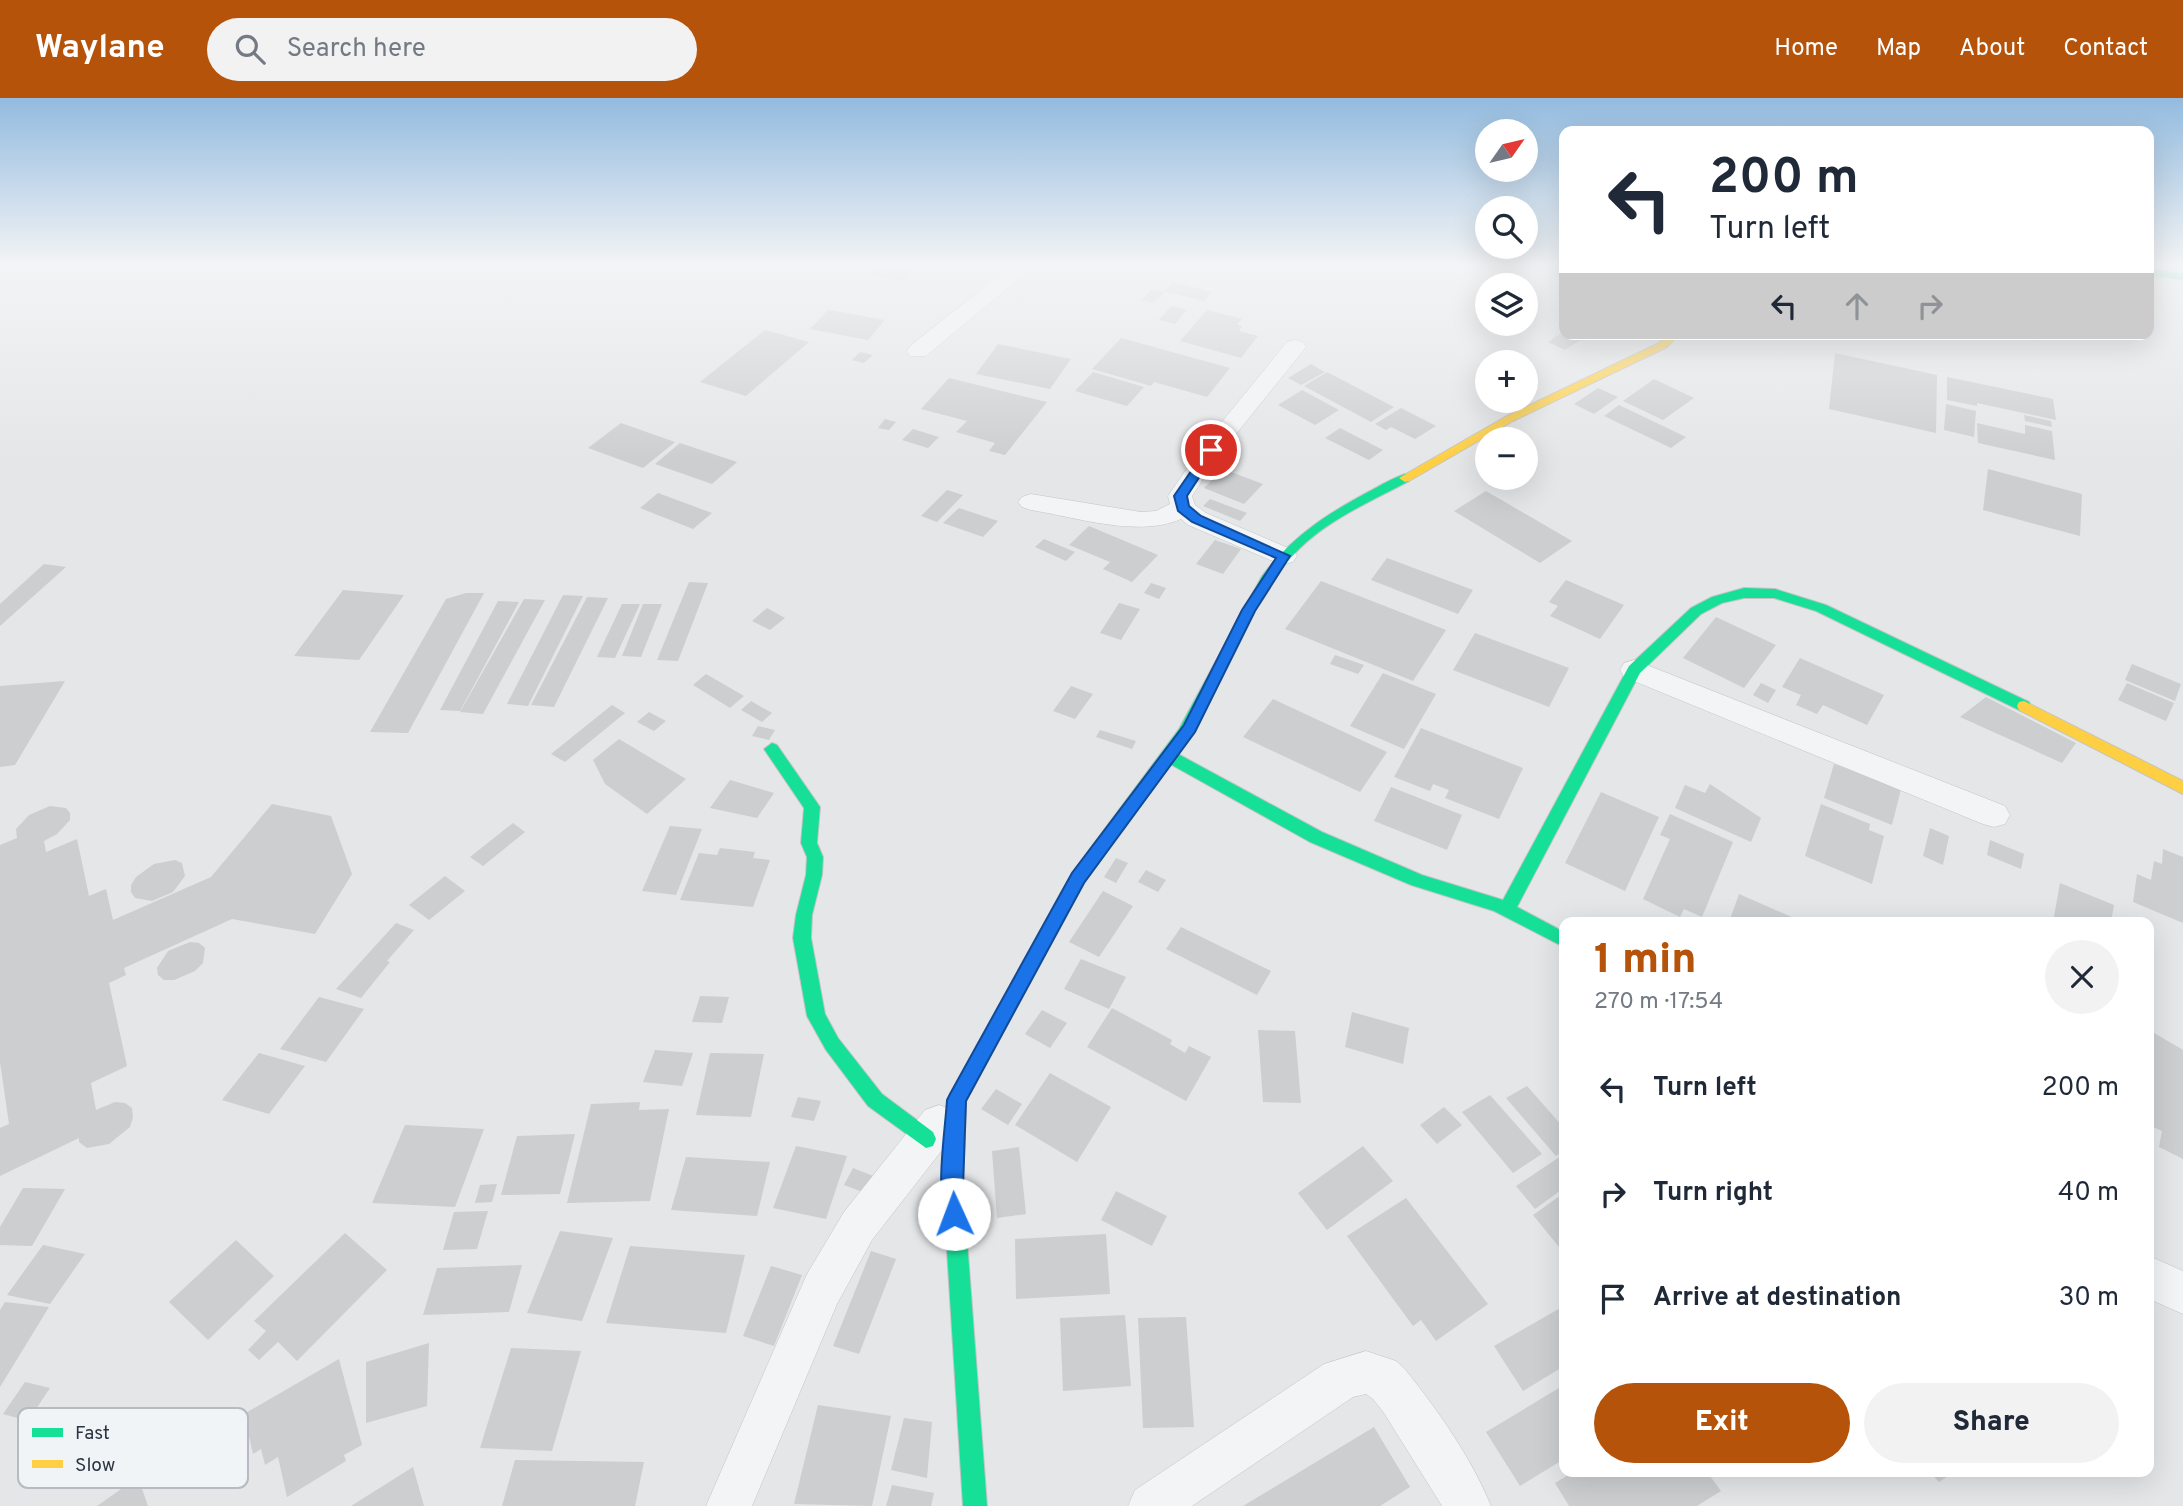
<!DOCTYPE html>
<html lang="en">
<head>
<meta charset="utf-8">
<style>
  :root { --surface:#fff; --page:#f2f2f3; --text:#1f2937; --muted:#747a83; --accent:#b45309 }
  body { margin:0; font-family:Overpass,sans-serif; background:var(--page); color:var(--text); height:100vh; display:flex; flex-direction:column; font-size:26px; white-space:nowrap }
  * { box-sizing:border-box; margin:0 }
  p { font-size:23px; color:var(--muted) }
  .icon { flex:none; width:38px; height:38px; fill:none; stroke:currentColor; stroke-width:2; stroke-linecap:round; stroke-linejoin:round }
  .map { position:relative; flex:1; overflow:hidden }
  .drawer { position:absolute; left:1559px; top:819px; width:595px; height:560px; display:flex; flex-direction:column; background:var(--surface); border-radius:14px; box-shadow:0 7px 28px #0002 }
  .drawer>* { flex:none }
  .guide { position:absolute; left:1559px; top:28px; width:595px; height:214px; border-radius:14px; box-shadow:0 7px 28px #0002; background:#fff; color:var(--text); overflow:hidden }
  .needle { width:46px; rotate:56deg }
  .tools { position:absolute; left:1475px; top:21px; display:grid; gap:14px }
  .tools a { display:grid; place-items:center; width:63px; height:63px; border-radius:50%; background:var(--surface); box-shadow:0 7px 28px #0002; font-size:35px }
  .pin { position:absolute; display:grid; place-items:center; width:60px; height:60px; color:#fff; margin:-30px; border:4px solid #fff; border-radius:50%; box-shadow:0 2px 7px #0007 }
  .me { position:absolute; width:77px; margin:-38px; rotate:358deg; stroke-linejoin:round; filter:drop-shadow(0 0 5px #0008) }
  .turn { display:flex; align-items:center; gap:24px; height:147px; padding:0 35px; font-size:32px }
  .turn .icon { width:91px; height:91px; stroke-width:2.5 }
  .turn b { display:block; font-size:49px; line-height:60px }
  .lanes { display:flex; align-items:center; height:66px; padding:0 35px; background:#0003; justify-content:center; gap:35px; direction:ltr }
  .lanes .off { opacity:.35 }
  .round { display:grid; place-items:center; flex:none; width:74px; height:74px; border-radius:37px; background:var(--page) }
  .summary { display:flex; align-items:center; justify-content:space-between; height:119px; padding:0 35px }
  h1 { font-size:42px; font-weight:800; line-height:52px; color:var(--accent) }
  .cta { display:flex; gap:14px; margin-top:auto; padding:14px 35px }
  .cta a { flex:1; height:80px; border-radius:42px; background:var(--accent); color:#fff; font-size:28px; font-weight:800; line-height:80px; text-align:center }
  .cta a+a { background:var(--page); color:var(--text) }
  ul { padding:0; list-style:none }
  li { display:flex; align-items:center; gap:21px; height:105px; padding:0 35px }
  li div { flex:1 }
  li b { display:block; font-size:26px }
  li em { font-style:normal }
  header { display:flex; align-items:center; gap:42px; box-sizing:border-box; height:98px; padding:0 35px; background:var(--accent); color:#fff }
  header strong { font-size:33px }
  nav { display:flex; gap:38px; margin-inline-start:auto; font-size:24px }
  .search { width:490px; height:63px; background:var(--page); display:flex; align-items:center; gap:18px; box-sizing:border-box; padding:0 24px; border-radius:38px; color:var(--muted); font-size:26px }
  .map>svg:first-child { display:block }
  .building { fill:#ccced0 }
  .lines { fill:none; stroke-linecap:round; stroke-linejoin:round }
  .street-casing { stroke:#c2c4c6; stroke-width:1 }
  .fast-casing { stroke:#c2c4c6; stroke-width:2 }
  .slow-casing { stroke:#c2c4c6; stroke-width:2 }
  .street { fill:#f2f4f5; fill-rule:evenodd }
  .fast { fill:#16e098; fill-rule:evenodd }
  .slow { fill:#ffcf43; fill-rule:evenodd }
  .route { fill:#1a73e8; stroke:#114b97; stroke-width:2 }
  .key { fill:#f1f4f7; stroke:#b5bbc0; stroke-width:2 }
  .key-label { font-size:19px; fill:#2a3541 }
</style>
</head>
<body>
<header>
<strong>Waylane</strong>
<div class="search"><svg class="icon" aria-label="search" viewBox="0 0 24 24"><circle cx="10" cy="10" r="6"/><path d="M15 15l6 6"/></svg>Search here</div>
<nav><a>Home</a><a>Map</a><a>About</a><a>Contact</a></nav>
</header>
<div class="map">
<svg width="2183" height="1408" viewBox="0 0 2183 1408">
  <rect width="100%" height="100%" fill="#e4e6e8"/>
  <!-- building -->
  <g class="building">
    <polygon points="883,165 920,165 903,183 871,177"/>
    <polygon points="1173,184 1212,194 1204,203 1164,193"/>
    <polygon points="1152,191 1165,194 1154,205 1141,202"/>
    <polygon points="1171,208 1187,212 1175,226 1159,222"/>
    <polygon points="828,212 885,222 868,242 810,231"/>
    <polygon points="1207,212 1242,221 1237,226 1242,228 1239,233 1258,238 1241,260 1180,243"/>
    <polygon points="765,232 809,244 746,298 700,284"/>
    <polygon points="1564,233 1564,236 1585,239 1565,252 1548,244"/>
    <polygon points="1121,240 1230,270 1207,299 1154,284 1151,288 1092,271"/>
    <polygon points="998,246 1071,261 1050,291 976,276"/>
    <polygon points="860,254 873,257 864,265 852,262"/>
    <polygon points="1835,255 1937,277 1936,335 1829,311"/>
    <polygon points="1311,266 1325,274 1301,287 1288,280"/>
    <polygon points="1093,274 1144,289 1127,308 1075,293"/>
    <polygon points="1327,274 1394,309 1371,324 1304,288"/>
    <polygon points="1947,279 2053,301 2056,322 1977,305 1977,308 1947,302"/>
    <polygon points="949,280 1047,304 1005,357 989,353 995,345 956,334 967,323 921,311"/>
    <polygon points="1654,281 1694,300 1663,322 1623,303"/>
    <polygon points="1598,290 1618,299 1594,316 1574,306"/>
    <polygon points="1302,292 1339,312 1315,327 1278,307"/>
    <polygon points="1946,306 1976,313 1974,339 1944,332"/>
    <polygon points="1619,307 1686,339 1671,350 1604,318"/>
    <polygon points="1401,310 1436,328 1415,341 1391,329 1386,332 1375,326"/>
    <polygon points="2024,317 2051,323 2052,329 2025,323"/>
    <polygon points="885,321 896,324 889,332 878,330"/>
    <polygon points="621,325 675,344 643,370 588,350"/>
    <polygon points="1977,325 2025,336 2025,327 2052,333 2055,362 1978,345"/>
    <polygon points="1340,330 1383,352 1369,362 1325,340"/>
    <polygon points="913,331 939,339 928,350 902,342"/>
    <polygon points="680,345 737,364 712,386 655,366"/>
    <polygon points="1223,371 1263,386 1244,406 1204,390"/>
    <polygon points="1988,371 2082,396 2080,438 1983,412"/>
    <polygon points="947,392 963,397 937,424 921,418"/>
    <polygon points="1486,393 1572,443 1540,465 1454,413"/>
    <polygon points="658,395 712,415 693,431 640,410"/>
    <polygon points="1210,401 1247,415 1240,423 1203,408"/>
    <polygon points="959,410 998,423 983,439 943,425"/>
    <polygon points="1089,428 1158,457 1132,484 1103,471 1110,464 1069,447"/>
    <polygon points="1044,441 1075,454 1066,463 1035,449"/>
    <polygon points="1215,442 1241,451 1223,476 1196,466"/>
    <polygon points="1387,460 1473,492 1458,516 1371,482"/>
    <polygon points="44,466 66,469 0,528 0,506"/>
    <polygon points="1566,482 1624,507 1600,541 1550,518 1558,508 1549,504"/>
    <polygon points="1321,483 1446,532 1413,583 1285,531"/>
    <polygon points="689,484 708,485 678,563 657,562"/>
    <polygon points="1151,485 1166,490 1159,501 1144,495"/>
    <polygon points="343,492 404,497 359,562 294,558"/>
    <polygon points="466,495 484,495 408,635 370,634 446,501"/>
    <polygon points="563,497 583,498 528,608 507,606"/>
    <polygon points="587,499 608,500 554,609 531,607"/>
    <polygon points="524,501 545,502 483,616 460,614"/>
    <polygon points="498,503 519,504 460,613 440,612"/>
    <polygon points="1119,505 1140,511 1121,542 1100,535"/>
    <polygon points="622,506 640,506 615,560 597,559"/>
    <polygon points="643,506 662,506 641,559 622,558"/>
    <polygon points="767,510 785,520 770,532 752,523"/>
    <polygon points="1716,519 1776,547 1744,590 1683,560"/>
    <polygon points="1475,535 1569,570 1549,609 1453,572"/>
    <polygon points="1335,557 1364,567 1358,576 1330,566"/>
    <polygon points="1800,560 1884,597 1867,627 1823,607 1817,616 1796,607 1801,597 1782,589"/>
    <polygon points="2132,566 2181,586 2175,603 2125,582"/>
    <polygon points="1383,575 1436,596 1404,651 1350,628"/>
    <polygon points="706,576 744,598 730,610 693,587"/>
    <polygon points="65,583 15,667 0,669 0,588"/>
    <polygon points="1761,585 1776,592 1768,605 1753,597"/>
    <polygon points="2127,585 2174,605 2166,623 2118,602"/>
    <polygon points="1071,588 1093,596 1075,621 1053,613"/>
    <polygon points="1986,599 2076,645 2062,665 1960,619"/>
    <polygon points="1273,601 1387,654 1360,694 1243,639"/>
    <polygon points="751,603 772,615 762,624 741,612"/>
    <polygon points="612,607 625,615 565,664 551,656"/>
    <polygon points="649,614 666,623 654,633 637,624"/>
    <polygon points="758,628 775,632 769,642 752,638"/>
    <polygon points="1421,630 1523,670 1499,721 1445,700 1449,692 1433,686 1430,693 1394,679"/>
    <polygon points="1100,632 1136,643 1132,651 1096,639"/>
    <polygon points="619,641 686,681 647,716 605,686 593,662"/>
    <polygon points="1834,666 1901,691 1892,727 1824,700"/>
    <polygon points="730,682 774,695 757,720 710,710"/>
    <polygon points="1710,686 1761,720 1751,744 1675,710 1685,687 1705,695"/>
    <polygon points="1391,689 1462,717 1447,752 1374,723"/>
    <polygon points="1601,694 1659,719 1625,793 1565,765"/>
    <polygon points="272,706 331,718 352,776 315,836 232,821 124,870 126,877 109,885 127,968 91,985 96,1012 115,1004 125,1005 132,1010 133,1019 130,1029 109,1046 87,1050 79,1044 79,1040 0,1078 0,1030 9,1026 0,964 0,747 17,740 16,731 29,717 50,708 66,710 70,715 70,722 57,736 44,743 46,754 77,741 89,798 106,791 113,822 211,779"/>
    <polygon points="1821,706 1870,726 1869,732 1884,738 1872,786 1805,758"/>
    <polygon points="1670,716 1733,744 1702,819 1684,811 1680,819 1643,801 1670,741 1660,737"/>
    <polygon points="513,725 525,734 483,768 470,759"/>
    <polygon points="670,728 702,731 676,797 642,793"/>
    <polygon points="1930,730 1949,738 1943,767 1923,758"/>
    <polygon points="1990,742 2024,756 2021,771 1987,757"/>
    <polygon points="720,750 755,754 753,760 770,762 753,809 680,802 699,755 717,757"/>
    <polygon points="2163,751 2183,759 2183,825 2133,804 2137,776 2151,782 2154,763 2162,766"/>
    <polygon points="1116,760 1128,765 1116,785 1104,779"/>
    <polygon points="175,762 182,765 185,778 173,794 152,803 135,800 131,794 131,787 136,779 154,766"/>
    <polygon points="1146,772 1166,782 1158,794 1138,784"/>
    <polygon points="445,778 465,793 429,822 409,807"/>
    <polygon points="2060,785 2114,807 2111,824 2053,824"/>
    <polygon points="1103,793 1133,808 1099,859 1069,844"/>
    <polygon points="1739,796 1803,824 1729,824"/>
    <polygon points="396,825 414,832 387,863 390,864 361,900 336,891"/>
    <polygon points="1181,829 1271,873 1257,897 1166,851"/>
    <polygon points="190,844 199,845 205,850 203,865 195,873 174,882 164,882 158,877 157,870 168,853"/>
    <polygon points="1081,861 1126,879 1109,911 1064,891"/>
    <polygon points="700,898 729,899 722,925 692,924"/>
    <polygon points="319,899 364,911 326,964 280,951"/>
    <polygon points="1112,910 1172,942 1170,946 1185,955 1189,948 1211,959 1186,1003 1087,949"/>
    <polygon points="1042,912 1067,925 1050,950 1025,936"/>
    <polygon points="1352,914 1409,930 1403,966 1345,949"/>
    <polygon points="1258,932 1295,933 1301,1005 1263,1004"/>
    <polygon points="2149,932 2183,952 2183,1061 2159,1049 2162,1033 2149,1027"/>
    <polygon points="655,952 693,955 682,988 643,984"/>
    <polygon points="259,955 305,968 269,1016 222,1002"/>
    <polygon points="710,955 764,956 751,1019 696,1017"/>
    <polygon points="1050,975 1111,1009 1077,1064 1015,1027"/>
    <polygon points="1527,988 1564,1030 1564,1053 1556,1058 1506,1000"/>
    <polygon points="996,991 1022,1006 1008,1027 981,1011"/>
    <polygon points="1490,997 1542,1056 1513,1075 1462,1014"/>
    <polygon points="798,999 821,1003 814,1023 791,1019"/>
    <polygon points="640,1004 639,1012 669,1011 650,1103 567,1105 591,1006"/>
    <polygon points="1444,1009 1462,1027 1437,1046 1420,1027"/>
    <polygon points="405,1027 484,1031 455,1109 372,1105"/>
    <polygon points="575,1036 560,1096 501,1097 517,1038"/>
    <polygon points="796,1048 847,1058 826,1121 773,1110"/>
    <polygon points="1363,1048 1393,1083 1327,1132 1298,1095"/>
    <polygon points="1019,1049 1026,1116 997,1120 992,1053"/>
    <polygon points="1564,1056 1564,1090 1535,1111 1516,1088"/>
    <polygon points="686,1059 770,1064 757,1118 671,1112"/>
    <polygon points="853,1070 881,1081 873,1098 844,1087"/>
    <polygon points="497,1086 492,1104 475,1105 480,1087"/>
    <polygon points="23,1090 65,1091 32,1148 0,1147 0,1129"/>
    <polygon points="1116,1093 1167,1118 1152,1148 1101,1122"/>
    <polygon points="1564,1095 1564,1155 1533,1117"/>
    <polygon points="1406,1100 1488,1206 1436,1243 1421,1222 1413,1228 1347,1138"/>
    <polygon points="488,1113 477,1151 443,1152 454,1114"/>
    <polygon points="560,1133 613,1140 582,1223 527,1215"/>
    <polygon points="345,1135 387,1172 297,1263 278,1244 259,1262 248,1252 266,1233 254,1223"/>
    <polygon points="1106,1136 1110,1196 1016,1201 1015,1141"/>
    <polygon points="236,1142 274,1178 208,1242 169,1204"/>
    <polygon points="43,1147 85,1156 50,1206 7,1197"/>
    <polygon points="630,1148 745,1157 726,1235 606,1225"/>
    <polygon points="871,1153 896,1161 859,1256 833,1248"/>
    <polygon points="522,1167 509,1214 423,1217 437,1170"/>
    <polygon points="771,1168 802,1177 774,1248 743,1238"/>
    <polygon points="5,1204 49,1209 0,1289 0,1212"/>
    <polygon points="1564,1208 1564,1268 1523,1293 1494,1248"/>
    <polygon points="1125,1217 1131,1288 1063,1293 1060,1220"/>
    <polygon points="1186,1219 1194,1329 1143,1330 1138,1220"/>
    <polygon points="429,1245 427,1308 366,1325 366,1264"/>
    <polygon points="511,1250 581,1253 552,1353 480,1350"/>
    <polygon points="339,1261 362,1347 344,1357 346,1363 287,1399 278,1359 265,1367 261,1351 253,1356 244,1316"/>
    <polygon points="25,1284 50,1290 28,1323 3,1316"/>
    <polygon points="1564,1287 1564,1361 1520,1388 1486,1334"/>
    <polygon points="818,1307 891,1318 872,1408 794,1406"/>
    <polygon points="904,1320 932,1324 927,1380 891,1372"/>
    <polygon points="1374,1329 1410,1389 1380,1408 1243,1408"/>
    <polygon points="515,1362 644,1364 635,1408 502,1408"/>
    <polygon points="413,1369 424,1408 351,1408"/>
    <polygon points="1573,1374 1707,1374 1721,1393 1697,1408 1569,1408 1555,1385"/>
    <polygon points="1930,1374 1954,1374 1939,1384"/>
    <polygon points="138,1379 148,1408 97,1408"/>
    <polygon points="892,1387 934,1395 931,1408 886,1408"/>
  </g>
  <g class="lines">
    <defs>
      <g id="street">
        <polygon points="1015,165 1037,165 926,258 910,258 907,253 910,248"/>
        <path d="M1295 242 1303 244 1306 249 1220 356 1192 398 1195 407 1206 415 1293 452 1297 458 1293 464 1284 466 1275 464 1188 427 1181 421C1139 440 1075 419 1031 412L1022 409 1018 404 1022 399 1031 396 1141 414 1156 413 1170 406 1168 398 1203 347 1287 244Z"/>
        <polygon points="1634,562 2005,708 2010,717 2005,726 1994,729 1983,726 1624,579 1620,572 1624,565"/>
        <polygon points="939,1007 953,1012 958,1025 953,1038 872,1142 837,1206 752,1408 706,1408 807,1176 844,1114 925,1012"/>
        <polygon points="2149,1158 2183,1173 2183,1216 2149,1201"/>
        <path d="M1366 1253 1396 1263 1404 1270C1437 1311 1471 1359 1491 1408H1442L1384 1315 1373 1301 1366 1296 1353 1299 1192 1408H1128L1135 1392 1324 1266Z"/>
      </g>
      <g id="fast">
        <polygon points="2149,171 2183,176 2183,182 2149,177"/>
        <path d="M1405 376 1409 377V383C1372 403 1331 420 1300 450 1243 506 1223 592 1178 656L1322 734 1422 777 1503 802 1629 568 1691 510 1712 499 1744 490 1775 491 1826 507 2029 604 2031 608 2024 613 2019 612 1816 513 1774 500H1744L1722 505 1701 516 1640 575 1517 809 1564 834V849L1494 813 1411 787 1310 744 1170 666 1084 785 966 1003 963 1089 987 1408H963L943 1089 948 1002 1072 775 1179 631 1262 478C1293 438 1325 417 1370 393 1381 387 1393 380 1405 376Z"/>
        <polygon points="772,645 777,647 820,709 817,745 823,759 822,777 812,817 811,840 825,916 838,940 882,996 933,1034 936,1041 933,1048 926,1050 868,1008 826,952 807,918 793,840 796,817 806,777 807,759 801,745 804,710 764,651"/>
      </g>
      <g id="slow">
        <polygon points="1668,236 1679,236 1667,249 1513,323 1409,383 1405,384 1399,380 1505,319 1659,245"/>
        <polygon points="2024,603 2183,683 2183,696 2019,612 2017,608 2019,604"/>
      </g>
    </defs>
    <!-- street casing -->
    <use href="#street" class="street-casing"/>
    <!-- fast casing -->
    <use href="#fast" class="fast-casing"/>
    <!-- slow casing -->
    <use href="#slow" class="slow-casing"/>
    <!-- street -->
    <use href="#street" class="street"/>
    <!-- fast -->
    <use href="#fast" class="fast"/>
    <!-- slow -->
    <use href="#slow" class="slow"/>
  </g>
  <!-- sky -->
  <linearGradient id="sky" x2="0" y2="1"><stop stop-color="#93bbdf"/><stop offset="0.46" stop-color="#f3f4f5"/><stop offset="1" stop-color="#f3f4f5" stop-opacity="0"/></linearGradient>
  <rect width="2183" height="362" fill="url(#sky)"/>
  <!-- route -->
  <path class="route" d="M1211 348 1217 352 1187 398 1189 408 1201 418 1290 458 1255 513 1195 634 1084 785 966 1003 963 1089 965 1116 962 1123 954 1126 947 1123C935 1093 945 1035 947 1002L950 996 1072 775 1184 627 1242 512 1276 460 1192 424 1178 413 1174 398 1207 350Z"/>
  <!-- legend -->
  <rect x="18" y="1310" width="230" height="80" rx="10" class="key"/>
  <rect x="32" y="1330" width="31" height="9" fill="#16e098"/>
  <rect x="32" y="1362" width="31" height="8" fill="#ffcf43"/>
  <g class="key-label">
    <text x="75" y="1341">Fast</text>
    <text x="75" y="1373">Slow</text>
  </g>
</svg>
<div class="tools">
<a><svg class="needle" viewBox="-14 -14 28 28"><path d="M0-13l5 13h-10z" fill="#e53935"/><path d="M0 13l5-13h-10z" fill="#747a83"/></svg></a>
<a><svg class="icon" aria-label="search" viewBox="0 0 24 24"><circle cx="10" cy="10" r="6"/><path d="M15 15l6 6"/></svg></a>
<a><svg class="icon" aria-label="layers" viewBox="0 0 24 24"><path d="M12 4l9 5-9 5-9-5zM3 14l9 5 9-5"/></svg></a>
<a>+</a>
<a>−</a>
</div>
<div class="pin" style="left:1211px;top:352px;background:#d93025"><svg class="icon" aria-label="arrive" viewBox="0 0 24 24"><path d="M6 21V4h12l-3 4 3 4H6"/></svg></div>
<svg class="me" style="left:954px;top:1116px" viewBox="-20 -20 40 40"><circle r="19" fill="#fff"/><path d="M0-13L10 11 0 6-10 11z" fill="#1a73e8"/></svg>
<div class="guide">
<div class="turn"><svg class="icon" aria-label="left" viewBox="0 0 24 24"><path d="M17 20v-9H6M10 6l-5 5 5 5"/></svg><div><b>200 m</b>Turn left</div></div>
<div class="lanes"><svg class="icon" aria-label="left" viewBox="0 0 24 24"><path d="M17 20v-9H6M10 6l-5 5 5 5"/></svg><svg class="icon off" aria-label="ahead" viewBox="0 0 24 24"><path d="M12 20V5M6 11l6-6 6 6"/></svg><svg class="icon off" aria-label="right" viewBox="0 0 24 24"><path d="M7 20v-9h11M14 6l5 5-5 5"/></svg></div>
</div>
<section class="drawer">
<div class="summary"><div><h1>1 min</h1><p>270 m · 17:54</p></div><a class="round"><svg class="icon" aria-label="close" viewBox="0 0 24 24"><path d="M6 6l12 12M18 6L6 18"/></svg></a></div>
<ul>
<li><svg class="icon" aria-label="left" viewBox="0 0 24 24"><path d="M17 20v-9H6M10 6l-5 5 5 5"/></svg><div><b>Turn left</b></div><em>200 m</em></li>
<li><svg class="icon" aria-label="right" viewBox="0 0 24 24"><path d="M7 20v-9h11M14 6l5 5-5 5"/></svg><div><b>Turn right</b></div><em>40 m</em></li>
<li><svg class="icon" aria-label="arrive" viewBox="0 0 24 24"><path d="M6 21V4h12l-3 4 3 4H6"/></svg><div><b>Arrive at destination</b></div><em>30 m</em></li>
</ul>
<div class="cta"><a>Exit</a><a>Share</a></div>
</section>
</div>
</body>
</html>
